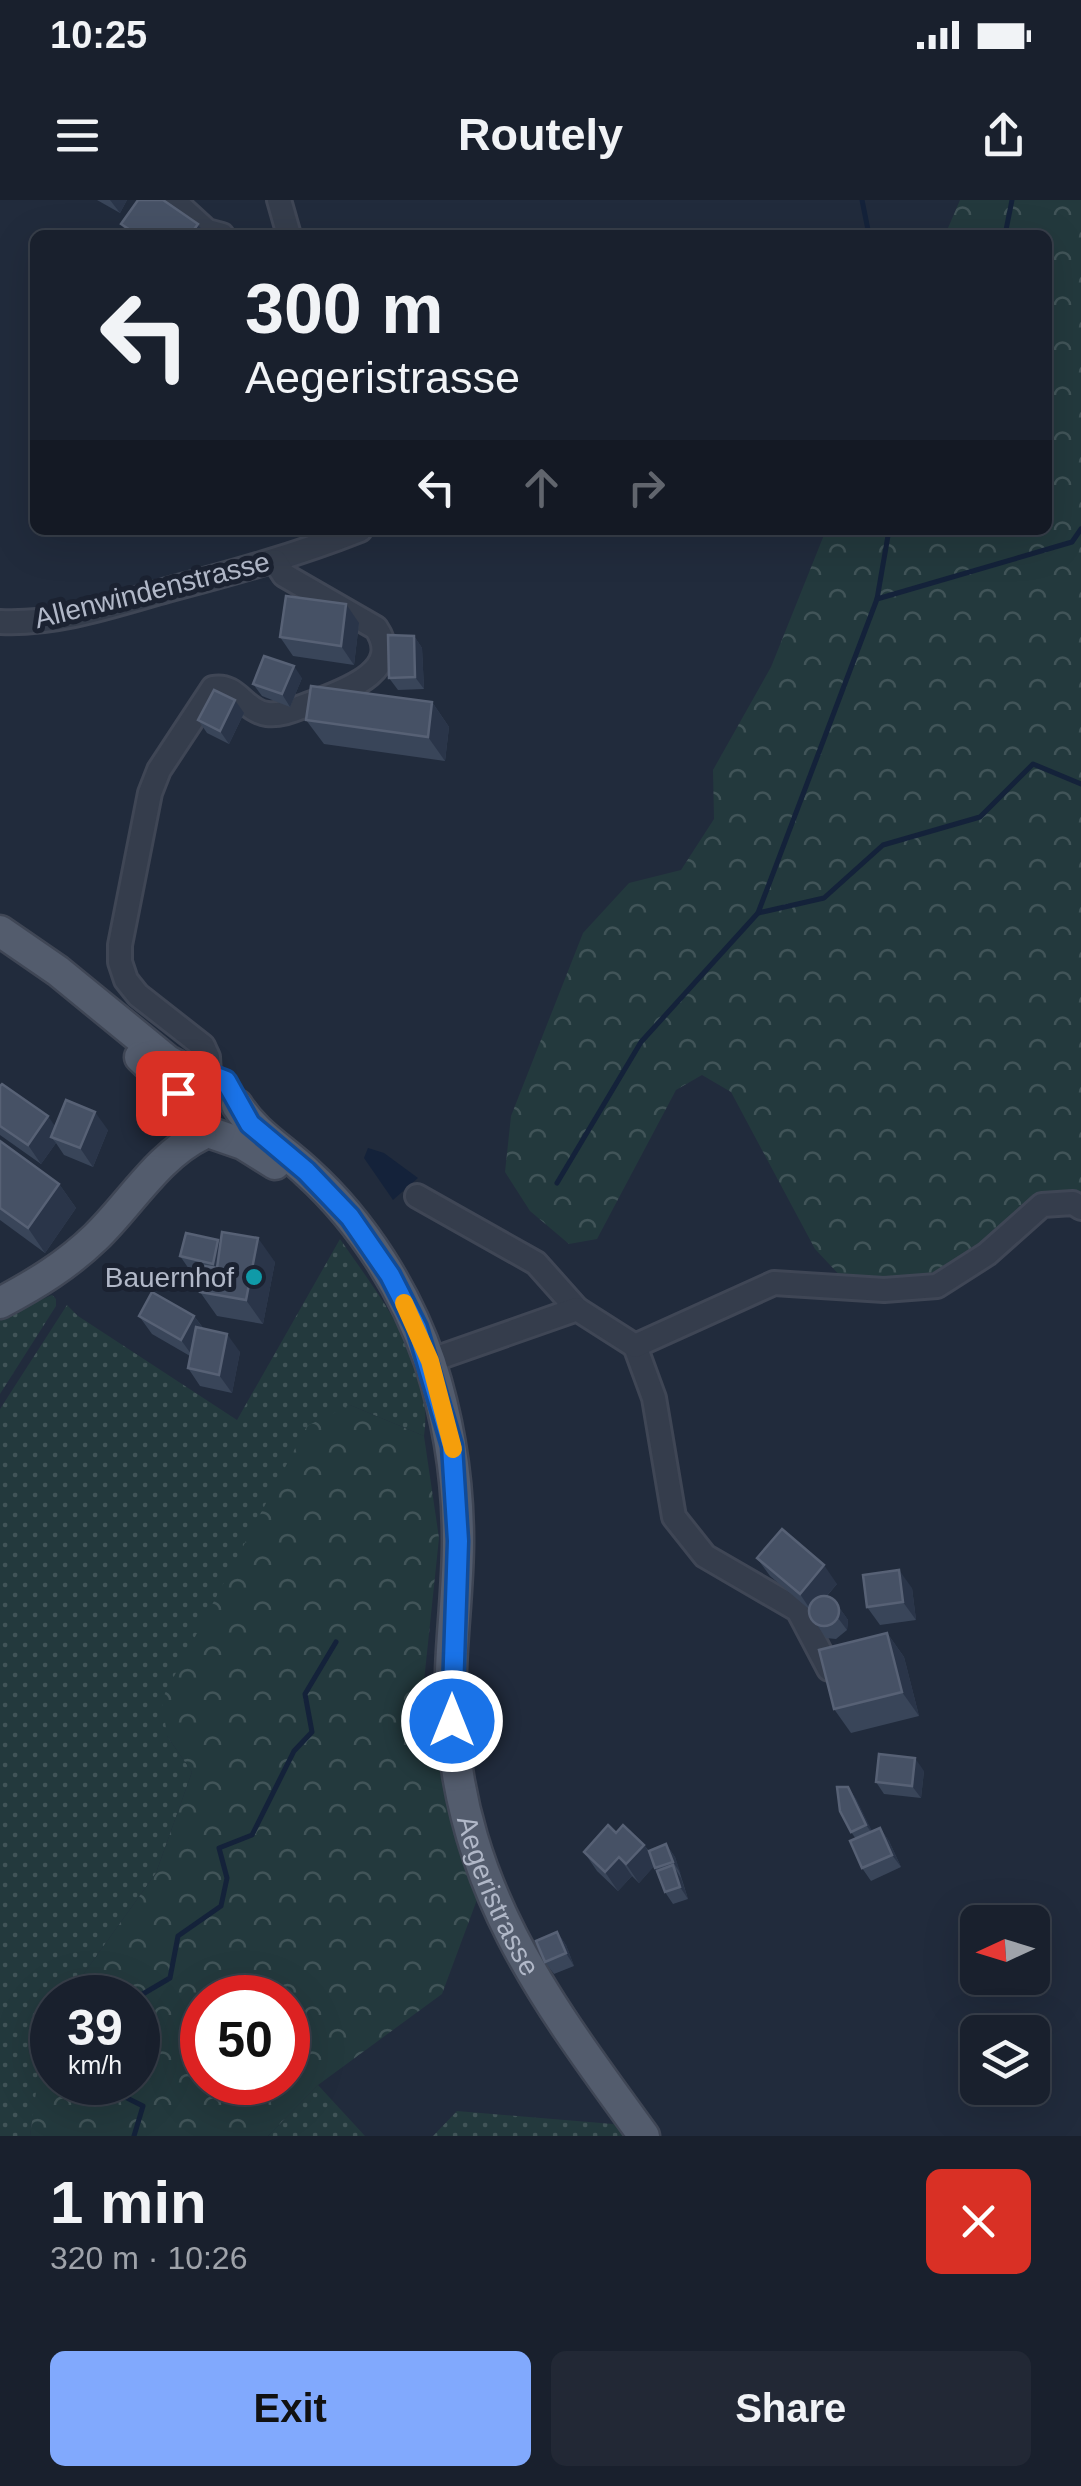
<!DOCTYPE html>
<html lang="en">
<head>
<meta charset="utf-8">
<style>
  :root { --surface:#19202d; --page:#222835; --text:#f1f3f6; --muted:#9fa3aa; --line:#373e49; --accent:#81a9fd }
  body { margin:0; font-family:Arial,sans-serif; background:var(--page); color:var(--text); height:100vh; display:flex; flex-direction:column; font-size:38px; white-space:nowrap }
  * { box-sizing:border-box; margin:0 }
  p { font-size:32px; color:var(--muted) }
  .icon { flex:none; width:55px; height:55px; fill:none; stroke:currentColor; stroke-width:2; stroke-linecap:round; stroke-linejoin:round }
  .map { position:relative; height:1936px; overflow:hidden }
  .panel { display:flex; flex-direction:column; background:var(--surface); flex:1 }
  .panel>* { flex:none }
  .hud { position:absolute; left:30px; top:30px; width:1022px; height:305px; border-radius:15px; box-shadow:0 10px 40px #0002,0 0 0 2px var(--line); background:#19202d; color:var(--text); overflow:hidden }
  .needle { width:65px; rotate:266deg }
  .controls { position:absolute; left:960px; top:1705px; display:grid; gap:20px }
  .controls a { display:grid; place-items:center; width:90px; height:90px; border-radius:15px; background:var(--surface); box-shadow:0 10px 40px #0002,0 0 0 2px var(--line); font-size:50px }
  .speed { position:absolute; left:30px; top:1775px; display:flex; gap:20px; font-size:50px; font-weight:700; text-align:center }
  .speed>* { display:grid; place-content:center; width:130px; height:130px; border-radius:50%; background:var(--surface); box-shadow:0 10px 40px #0002,0 0 0 2px var(--line); line-height:1 }
  .speed small { font-size:25px; font-weight:400 }
  .speed .limit { border:15px solid #d22; background:#fff; color:#111 }
  .pin { position:absolute; display:grid; place-items:center; width:85px; height:85px; color:#fff; margin:-42px; border-radius:20px; box-shadow:0 5px 15px #0006 }
  .me { position:absolute; width:110px; margin:-55px; rotate:0deg; stroke-linejoin:round; filter:drop-shadow(0 0 8px #0008) }
  .turn { display:flex; align-items:center; gap:35px; height:210px; padding:0 50px; font-size:45px }
  .turn .icon { width:130px; height:130px; stroke-width:2.5 }
  .turn b { display:block; font-size:70px; line-height:85px }
  .lanes { display:flex; align-items:center; height:95px; padding:0 50px; background:#0003; justify-content:center; gap:50px; direction:ltr }
  .lanes .off { opacity:.35 }
  .round { display:grid; place-items:center; flex:none; width:105px; height:105px; border-radius:15px; background:var(--page) }
  .head { display:flex; align-items:center; justify-content:space-between; height:170px; padding:0 50px }
  h1 { font-size:60px; font-weight:600; line-height:75px }
  .action { display:flex; gap:20px; margin-top:auto; padding:20px 50px }
  .action a { flex:1; height:115px; border-radius:15px; background:var(--accent); color:#111; font-size:40px; font-weight:600; line-height:115px; text-align:center }
  .action a+a { background:var(--page); color:var(--text) }
  .status { display:flex; justify-content:space-between; align-items:center; height:70px; padding:0 50px; background:var(--surface); direction:ltr }
  .status svg { height:28px; fill:currentColor }
  header { display:flex; justify-content:space-between; align-items:center; height:130px; padding:0 50px; background:var(--surface); font-size:45px; font-weight:600 }
  .map>svg:first-child { display:block }
  .grass { fill:url(#grass-dots) }
  .forest { fill:url(#forest-crowns); fill-rule:evenodd }
  .water { fill:#14223a }
  .lines { fill:none; stroke-linecap:round; stroke-linejoin:round }
  .stream { stroke:#14223a; stroke-width:5 }
  .minor-casing { stroke:#3f4655; stroke-width:28 }
  .major-casing { stroke:#3f4655; stroke-width:35 }
  .minor { stroke:#353d4c; stroke-width:22 }
  .major { stroke:#535c6d; stroke-width:30 }
  .wall { fill:#394559 }
  .shaded-wall { fill:#2a3549 }
  .building { fill:#465165; stroke:#576175; stroke-width:2.5 }
  .route-casing { stroke:#114b97; stroke-width:25 }
  .route { stroke:#1a73e8; stroke-width:18 }
  .slow { stroke:#f59e0b; stroke-width:18 }
  .culture-dot { fill:#0f9aa8; stroke:#1b2231; stroke-width:4 }
  .labels { text-anchor:middle; dominant-baseline:central; stroke-width:10; stroke-linejoin:round; paint-order:stroke }
  .street-label { font-size:28px; fill:#b1b8c8; stroke:#1b2231 }
  .poi-label { font-size:28px; fill:#b1b8c8; stroke:#1b2231; text-anchor:end }
</style>
</head>
<body>
<div class="status"><b>10:25</b><svg viewBox="0 0 49 12"><path d="M0 12V9h3v3zM5 12V6h3v6zM10 12V3h3v9zM15 12V0h3v12zM26 1h20v11H26zM47 4h2v5h-2z"/></svg></div>
<header><svg class="icon" aria-label="menu" viewBox="0 0 24 24"><path d="M4 6h16M4 12h16M4 18h16"/></svg>Routely<svg class="icon" aria-label="share" viewBox="0 0 24 24"><path d="M12 15V3M7 8l5-5 5 5M5 13v7h14v-7"/></svg></header>
<div class="map">
<svg width="1081" height="1936" viewBox="0 0 1081 1936">
  <defs>
    <pattern id="grass-dots" width="8" height="8" patternUnits="userSpaceOnUse" patternTransform="scale(2.5)"><rect width="8" height="8" fill="#23393d"/><path d="M2 2h.1M6 6h.1" fill="none" stroke="#415458" stroke-width="1.8" stroke-linecap="round"/></pattern>
    <pattern id="forest-crowns" width="20" height="18" patternUnits="userSpaceOnUse" patternTransform="scale(2.5)"><rect width="20" height="18" fill="#23393d"/><path d="M2 6a3 3 0 1 1 6 0M12 15a3 3 0 1 1 6 0" fill="none" stroke="#415458"/></pattern>
  </defs>
  <rect width="100%" height="100%" fill="#212b3c"/>
  <!-- grass -->
  <g class="grass">
    <path d="M340 1039C379 1096 435 1163 424 1236L350 1205 167 1536 192 1572 156 1673 67 1797 52 1798C52 1844 36 1890 30 1936H0V1209L67 1105 78 1116 237 1220Z"/>
    <polygon points="52,1095 56,1099 56,1106 0,1194 0,1117"/>
    <polygon points="318,1885 365,1936 268,1936"/>
    <polygon points="457,1911 637,1926 644,1936 433,1936"/>
  </g>
  <!-- forest -->
  <g class="forest">
    <polygon points="960,0 1081,0 1081,995 976,1049 927,1079 846,1082 815,1049 731,892 702,875 676,890 597,1039 569,1044 530,1011 505,972 511,916 583,733 629,683 681,670 714,619 713,570 771,467 826,330 1048,330 1048,35 945,35"/>
    <path d="M350 1205 424 1236 439 1338 421 1510 478 1697 442 1794 318 1885 268 1936H30L36 1892 52 1823V1882H138V1798L67 1797 156 1673 192 1572 167 1536 162 1499 307 1226ZM202 1798H288V1882H202Z"/>
  </g>
  <!-- water -->
  <polygon class="water" points="368,948 384,953 418,978 393,1000 364,958"/>
  <g class="lines">
    <!-- stream -->
    <g class="stream">
      <polyline points="862,0 869,35"/>
      <polyline points="1005,35 1012,0"/>
      <polyline points="877,399 889,330"/>
      <polyline points="758,713 824,698 883,645 980,617 1033,564 1081,584"/>
      <polyline points="557,983 641,842 758,713 877,399 1072,342 1081,329"/>
      <polyline points="136,1798 170,1778 178,1736 221,1706 227,1678 219,1648 252,1635 294,1551 312,1532 305,1494 336,1442"/>
      <polyline points="104,1882 111,1890 143,1906 134,1936"/>
    </g>
    <defs>
      <g id="minor">
        <polyline points="173,0 207,31 222,35"/>
        <polyline points="279,0 289,35"/>
        <path d="M0 422C56 425 114 405 167 390 232 373 297 355 360 330"/>
        <path d="M209 874 208 857 203 846 138 795 126 780 120 762V745L150 593 159 570 213 488C237 483 244 511 267 514 282 516 298 508 312 503 343 491 405 471 376 428L284 375 275 361"/>
        <polyline points="417,996 536,1063 577,1109"/>
        <polyline points="635,1146 654,1198 674,1317 705,1356 798,1410 829,1469"/>
        <polyline points="429,1161 577,1109 635,1146 774,1083 884,1090 937,1086 987,1054 1042,1005 1073,1003 1081,1008"/>
      </g>
      <g id="major">
        <polyline points="0,731 58,771 168,861 196,876"/>
        <polyline points="140,857 159,875 176,901"/>
        <path id="s1" d="M237 905C255 934 284 950 308 973 363 1023 406 1092 430 1162 449 1221 458 1280 458 1341 458 1402 447 1462 452 1523 463 1693 548 1804 644 1936"/>
        <polyline points="214,934 243,944 275,964"/>
        <path d="M0 1103C36 1084 67 1065 96 1037 130 1004 158 956 201 935"/>
      </g>
    </defs>
    <!-- minor casing -->
    <use href="#minor" class="minor-casing"/>
    <!-- major casing -->
    <use href="#major" class="major-casing"/>
    <!-- minor -->
    <use href="#minor" class="minor"/>
    <!-- major -->
    <use href="#major" class="major"/>
  </g>
  <!-- wall -->
  <g class="wall">
    <polygon points="97,0 127,0 120,13"/>
    <polygon points="121,24 198,24 205,35 129,35"/>
    <polygon points="359,423 354,465 293,456 280,437"/>
    <polygon points="414,436 422,448 424,489 398,490 389,478"/>
    <polygon points="302,478 290,507 262,496 253,484"/>
    <polygon points="432,502 449,527 445,561 324,544 306,520"/>
    <polygon points="244,513 229,544 207,533 198,520"/>
    <polygon points="0,886 55,926 108,930 93,967 64,955 56,943 41,964 0,935"/>
    <polygon points="0,941 59,984 76,1008 45,1053 0,1020"/>
    <polygon points="220,1043 275,1062 263,1124 217,1116 200,1092 203,1072 189,1069 180,1056"/>
    <polygon points="139,1116 194,1116 204,1129 240,1152 232,1193 200,1186 188,1168 190,1156 152,1134"/>
    <polygon points="757,1358 837,1384 826,1397 833,1399 848,1420 847,1430 836,1439 826,1438 809,1413 810,1410 770,1376"/>
    <polygon points="912,1388 916,1420 880,1425 867,1407"/>
    <polygon points="887,1433 904,1457 919,1516 851,1533 834,1509"/>
    <polygon points="924,1571 921,1598 884,1594 876,1582"/>
    <polygon points="848,1587 856,1599 872,1632 880,1628 889,1641 901,1667 871,1681 862,1668 856,1639 851,1632"/>
    <polygon points="616,1633 644,1645 649,1651 666,1644 675,1657 688,1699 673,1704 665,1692 654,1666 639,1683 632,1676 618,1691 597,1671 584,1652"/>
    <polygon points="557,1732 566,1745 574,1766 554,1774 545,1762"/>
  </g>
  <!-- shaded-wall -->
  <g class="shaded-wall">
    <polygon points="110,0 127,0 120,13"/>
    <polygon points="198,24 205,35 190,35"/>
    <polygon points="346,404 359,423 354,465 341,446"/>
    <polygon points="414,436 422,448 424,489 415,477"/>
    <polygon points="294,466 302,478 290,507 282,494"/>
    <polygon points="235,500 244,513 229,544 220,531"/>
    <polygon points="432,502 449,527 445,561 428,537"/>
    <polygon points="95,912 108,930 93,967 80,948"/>
    <polygon points="48,916 61,935 51,937 56,943 41,964 28,945"/>
    <polygon points="59,984 76,1008 45,1053 28,1028"/>
    <polygon points="258,1038 275,1062 263,1124 246,1100"/>
    <polygon points="218,1040 227,1053 222,1076 213,1064"/>
    <polygon points="194,1116 207,1134 194,1158 181,1140"/>
    <polygon points="227,1134 240,1152 232,1193 219,1175"/>
    <polygon points="824,1365 837,1384 812,1412 800,1394"/>
    <polygon points="899,1370 912,1388 916,1420 903,1402"/>
    <polygon points="839,1407 848,1420 847,1430 838,1418"/>
    <polygon points="887,1433 904,1457 919,1516 902,1492"/>
    <polygon points="915,1558 924,1571 921,1598 912,1586"/>
    <polygon points="848,1587 856,1599 875,1637 866,1625"/>
    <polygon points="880,1628 889,1641 901,1667 892,1655"/>
    <polygon points="666,1644 675,1657 681,1674 673,1662"/>
    <polygon points="644,1645 657,1663 639,1683 626,1664"/>
    <polygon points="619,1657 632,1676 618,1691 605,1672"/>
    <polygon points="673,1665 681,1678 688,1699 680,1687"/>
    <polygon points="557,1732 566,1745 574,1766 566,1753"/>
  </g>
  <!-- building -->
  <g class="building">
    <polygon points="138,0 163,0 198,24 190,35 138,35 121,24"/>
    <polygon points="286,396 346,404 341,446 280,437"/>
    <polygon points="388,435 414,436 415,477 389,478"/>
    <polygon points="264,456 294,466 282,494 253,484"/>
    <polygon points="311,486 432,502 428,537 306,520"/>
    <polygon points="214,490 235,500 220,531 198,520"/>
    <polygon points="2,884 48,916 28,945 0,926 0,886"/>
    <polygon points="66,900 95,912 80,948 51,937"/>
    <polygon points="0,941 59,984 28,1028 0,1008"/>
    <polygon points="222,1032 258,1038 246,1100 200,1092 204,1066 217,1068"/>
    <polygon points="186,1033 218,1040 213,1064 180,1056"/>
    <polygon points="152,1092 194,1116 181,1140 139,1116"/>
    <polygon points="196,1127 227,1134 219,1175 188,1168"/>
    <polygon points="782,1329 824,1365 800,1394 757,1358"/>
    <polygon points="899,1370 903,1402 867,1407 863,1375"/>
    <circle cx="824" cy="1411" r="15"/>
    <polygon points="887,1433 902,1492 834,1509 819,1450"/>
    <polygon points="879,1554 915,1558 912,1586 876,1582"/>
    <polygon points="837,1587 848,1587 866,1625 851,1632 840,1611"/>
    <polygon points="608,1625 616,1633 623,1625 644,1645 626,1664 619,1657 605,1672 584,1652"/>
    <polygon points="880,1628 892,1655 862,1668 850,1641"/>
    <polygon points="666,1644 673,1662 655,1668 649,1651"/>
    <polygon points="673,1665 680,1687 665,1692 657,1671"/>
    <polygon points="557,1732 566,1753 545,1762 536,1741"/>
  </g>
  <g class="lines">
    <defs>
      <polyline id="route" points="178,893 196,876 208,874 226,881 250,924 306,971 350,1017 390,1075 417,1128 452,1246 458,1341 452,1521"/>
    </defs>
    <!-- route casing -->
    <use href="#route" class="route-casing"/>
    <!-- route -->
    <use href="#route" class="route"/>
    <!-- slow -->
    <polyline class="slow" points="404,1103 430,1161 453,1249"/>
  </g>
  <!-- markers -->
  <circle class="culture-dot" cx="254" cy="1077" r="10"/>
  <g class="labels">
    <!-- street labels -->
    <g class="street-label">
      <text transform="translate(152 390) rotate(-14)">Allenwindenstrasse</text>
      <text stroke="none"><textPath href="#s1" startOffset="870">Aegeristrasse</textPath></text>
    </g>
    <!-- poi labels -->
    <g class="poi-label">
      <text x="234" y="1077">Bauernhof</text>
    </g>
  </g>
</svg>
<div class="controls">
<a><svg class="needle" viewBox="-14 -14 28 28"><path d="M0-13l5 13h-10z" fill="#e53935"/><path d="M0 13l5-13h-10z" fill="#9fa3aa"/></svg></a>
<a><svg class="icon" aria-label="layers" viewBox="0 0 24 24"><path d="M12 4l9 5-9 5-9-5zM3 14l9 5 9-5"/></svg></a>
</div>
<div class="speed"><div>39<small>km/h</small></div><div class="limit">50</div></div>
<div class="pin" style="left:178px;top:893px;background:#d93025"><svg class="icon" aria-label="arrive" viewBox="0 0 24 24"><path d="M6 21V4h12l-3 4 3 4H6"/></svg></div>
<svg class="me" style="left:452px;top:1521px" viewBox="-20 -20 40 40"><circle r="17" fill="#1a73e8" stroke="#fff" stroke-width="3"/><path d="M0-11L8 9 0 5-8 9z" fill="#fff"/></svg>
<div class="hud">
<div class="turn"><svg class="icon" aria-label="left" viewBox="0 0 24 24"><path d="M17 20v-9H6M10 6l-5 5 5 5"/></svg><div><b>300 m</b>Aegeristrasse</div></div>
<div class="lanes"><svg class="icon" aria-label="left" viewBox="0 0 24 24"><path d="M17 20v-9H6M10 6l-5 5 5 5"/></svg><svg class="icon off" aria-label="ahead" viewBox="0 0 24 24"><path d="M12 20V5M6 11l6-6 6 6"/></svg><svg class="icon off" aria-label="right" viewBox="0 0 24 24"><path d="M7 20v-9h11M14 6l5 5-5 5"/></svg></div>
</div>
</div>
<section class="panel">
<div class="head"><div><h1>1 min</h1><p>320 m · 10:26</p></div><a class="round" style="background:#d93025;color:#fff"><svg class="icon" aria-label="close" viewBox="0 0 24 24"><path d="M6 6l12 12M18 6L6 18"/></svg></a></div>
<div class="action"><a>Exit</a><a>Share</a></div>
</section>
</body>
</html>
